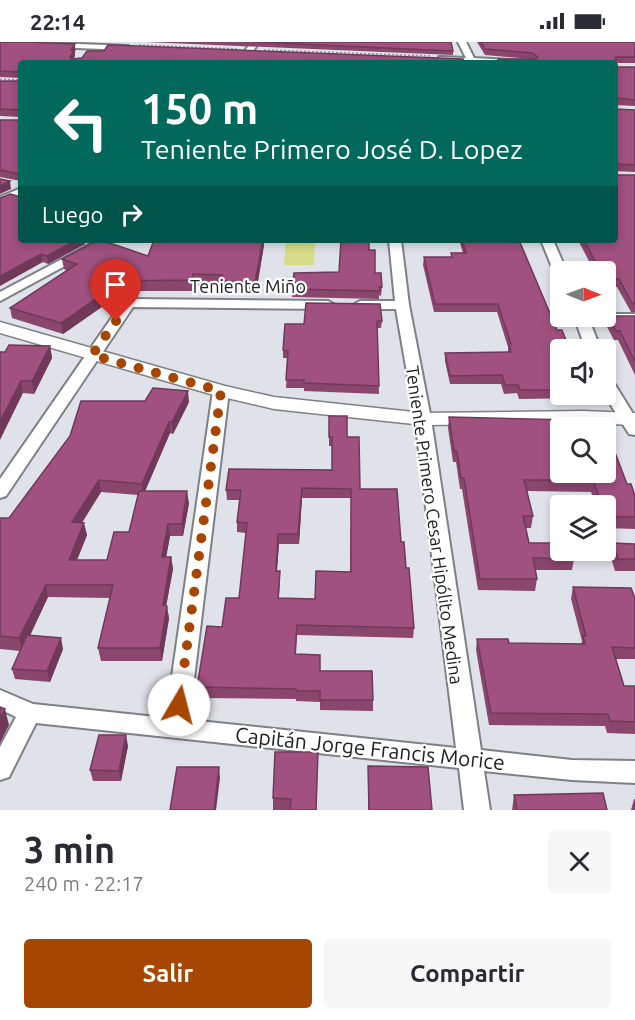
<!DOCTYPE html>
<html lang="es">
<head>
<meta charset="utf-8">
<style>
  :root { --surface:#fff; --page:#f7f7f7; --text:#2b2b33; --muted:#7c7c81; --accent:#a74600 }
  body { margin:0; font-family:Ubuntu,sans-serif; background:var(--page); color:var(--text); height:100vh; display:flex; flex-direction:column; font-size:22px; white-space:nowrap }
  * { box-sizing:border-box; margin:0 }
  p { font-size:20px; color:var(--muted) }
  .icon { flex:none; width:33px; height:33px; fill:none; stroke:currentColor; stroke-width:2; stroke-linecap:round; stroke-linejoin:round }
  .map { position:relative; height:768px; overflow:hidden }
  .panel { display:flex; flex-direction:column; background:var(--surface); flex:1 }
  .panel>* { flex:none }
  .top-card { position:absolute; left:18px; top:18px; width:600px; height:183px; border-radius:6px; box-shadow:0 3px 9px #0003; background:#00695c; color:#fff; overflow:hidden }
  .needle { width:39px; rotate:91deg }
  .fabs { position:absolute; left:550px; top:219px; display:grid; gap:12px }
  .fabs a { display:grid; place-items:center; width:66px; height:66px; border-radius:6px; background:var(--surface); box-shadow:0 3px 9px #0003; font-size:30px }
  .pin { position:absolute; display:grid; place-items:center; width:51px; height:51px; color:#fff; margin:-62px -26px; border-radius:50% 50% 50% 0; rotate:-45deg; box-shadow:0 0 6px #0007 }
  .pin .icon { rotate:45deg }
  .me { position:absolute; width:66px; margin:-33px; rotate:8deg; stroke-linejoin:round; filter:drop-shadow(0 0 4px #0008) }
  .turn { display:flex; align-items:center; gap:21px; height:126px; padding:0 24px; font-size:27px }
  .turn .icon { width:78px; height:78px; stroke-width:2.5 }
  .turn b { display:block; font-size:42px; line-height:51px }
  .then { display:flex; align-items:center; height:57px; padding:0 24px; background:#0003; gap:12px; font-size:22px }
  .round { display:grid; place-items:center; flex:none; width:63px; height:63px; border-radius:6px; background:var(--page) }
  .head { display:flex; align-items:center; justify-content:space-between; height:102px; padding:0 24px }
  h1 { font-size:36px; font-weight:700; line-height:45px }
  .primary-button { display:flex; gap:12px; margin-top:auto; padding:12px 24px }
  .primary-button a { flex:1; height:69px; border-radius:6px; background:var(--accent); color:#fff; font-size:24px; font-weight:700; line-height:69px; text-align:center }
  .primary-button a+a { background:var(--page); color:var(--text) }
  .status { display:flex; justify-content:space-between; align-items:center; height:42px; padding:0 30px; background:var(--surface); direction:ltr }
  .status svg { height:16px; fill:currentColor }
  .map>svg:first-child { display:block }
  .green { fill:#d6dd89 }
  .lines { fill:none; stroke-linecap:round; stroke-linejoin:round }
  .minor-casing { stroke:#7d8186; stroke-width:4 }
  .tertiary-casing { stroke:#7d8186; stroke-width:3 }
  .path { stroke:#919398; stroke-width:1.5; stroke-dasharray:2 2; stroke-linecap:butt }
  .minor { fill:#fff; fill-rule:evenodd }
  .tertiary { fill:#fff; fill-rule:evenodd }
  .wall { fill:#8a466d; fill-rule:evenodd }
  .shaded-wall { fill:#703959 }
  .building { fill:#a0517f; stroke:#703959; stroke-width:1.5; fill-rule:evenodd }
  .route { stroke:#a74600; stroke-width:10; stroke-dasharray:0 18 }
  .labels { text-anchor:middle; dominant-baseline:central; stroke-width:4.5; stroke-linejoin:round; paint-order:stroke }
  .street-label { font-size:18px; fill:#202123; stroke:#fff }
  .near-street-label { font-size:21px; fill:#202123; stroke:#fff }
</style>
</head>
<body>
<div class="status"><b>22:14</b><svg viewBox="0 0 49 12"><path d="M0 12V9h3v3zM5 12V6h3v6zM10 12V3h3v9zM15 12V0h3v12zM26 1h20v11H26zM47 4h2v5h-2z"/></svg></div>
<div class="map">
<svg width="635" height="768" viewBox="0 0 635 768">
  <rect width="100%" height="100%" fill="#dfe3e9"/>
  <!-- green -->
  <polygon class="green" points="286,198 315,198 314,223 284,223"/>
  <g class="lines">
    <defs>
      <g id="minor">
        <polygon points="251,0 259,0 245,21 237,21"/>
        <polygon points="458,0 466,0 474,16 531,19 535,21 439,19 439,15 442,15 466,16"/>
        <polygon points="55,1 128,4 132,6 128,8 52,5 51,3"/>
        <polygon points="21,146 21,153 0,162 0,155"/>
        <polygon points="98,198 113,198 0,259 0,250"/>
        <polygon points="389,198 401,198 409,263 431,377 481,708 572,718 635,719 635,741 572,738 484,729 490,768 464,768 459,726 36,681 9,735 0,738 0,705 16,675 0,667 0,648 33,662 166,676 213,349 221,344 229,349 189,678 456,706 415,377 396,267 360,267 353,263 360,259 395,259"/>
        <polygon points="541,198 553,198 567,230 561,230 561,234 554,230"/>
        <polygon points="129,257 328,259 335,263 328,267 133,265 6,454 0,456 0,437 124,258"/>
        <polygon points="606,272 635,272 635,280 590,280 601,308 586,308 574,274 606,274"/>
        <polygon points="606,334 611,336 635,375 635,393 629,392 604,352 606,352"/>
      </g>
      <polygon id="tertiary" points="0,280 225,344 274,355 423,371 583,369 635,371 635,383 583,381 423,383 274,367 214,353 0,291"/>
    </defs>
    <!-- minor casing -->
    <use href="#minor" class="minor-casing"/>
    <!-- tertiary casing -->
    <use href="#tertiary" class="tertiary-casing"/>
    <!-- path -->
    <g class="path">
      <polyline points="139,3 237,7"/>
      <polyline points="264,8 432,14"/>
      <polyline points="0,37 21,38"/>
    </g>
    <!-- minor -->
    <use href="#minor" class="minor"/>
    <!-- tertiary -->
    <use href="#tertiary" class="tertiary"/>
  </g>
  <!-- wall -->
  <g class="wall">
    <polygon points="0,0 76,8 74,10 75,14 73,17 21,21 21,36 0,35"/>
    <polygon points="146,0 451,0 453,9 453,13"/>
    <polygon points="477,0 635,0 635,21 497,21 498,17 532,17 485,13"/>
    <polygon points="616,25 635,25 635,64 615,63"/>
    <polygon points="0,39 21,39 21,75 0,74"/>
    <polygon points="616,67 635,68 635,130 615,129"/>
    <polygon points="0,78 21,78 21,139 0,135"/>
    <polygon points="635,133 635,270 631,270 617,245 606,245 606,230 585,230 586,221 590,221 578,198 615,198"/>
    <polygon points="0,156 85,199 85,202 48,222 43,220"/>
    <polygon points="459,198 519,198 561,308 561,352 590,352 590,356 519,357 517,351 504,352 501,342 450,342 445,319 445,311 508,310 508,305 497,270 434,270 423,223 424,215 451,215 451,211 463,211"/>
    <polygon points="264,203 256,251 221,250 221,243 194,243 192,249 116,249 110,262 106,262 63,292 12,276 10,266 67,229 64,227 62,217 148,214"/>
    <polygon points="369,208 375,231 382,245 381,254 379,253 379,257 292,255 292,247 339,230"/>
    <polygon points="608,274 635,274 635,333 618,298 614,298 606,283"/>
    <polygon points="382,279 381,286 377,286 379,352 304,349 304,346 286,346 288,316 283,316 283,308 304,282"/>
    <polygon points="50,304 52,316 34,352 23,351 5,310"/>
    <path d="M189 360 173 392 170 391 145 449 189 461 183 494H170L166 515H171L173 527 166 563 169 576 162 619H101L98 606 110 556 48 555 30 594 63 607 50 640 15 637 12 627 20 609 0 607V476H9ZM101 450 138 453 129 490 107 518H77L87 493 82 481Z"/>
    <path d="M329 374 347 395 360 447 401 500 406 526 414 586 413 596 297 593 296 612 320 629 373 658V669L320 668V660L296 659V657L198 656 197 645 222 585 239 556 246 491 237 490V480L239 458H227L226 448 332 428V404H329ZM302 456H351L350 530 315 557 279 556 280 539 277 529 279 502H299Z"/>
    <polygon points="449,375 574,381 627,442 635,454 635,529 615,529 610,513 613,501 635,502 635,487 606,486 606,464 596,464 591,450 527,449 533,474 531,486 525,486 529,501 574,517 572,528 535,528 537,537 535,549 478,548 462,447 460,447 456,420 453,420 448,386"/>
    <polygon points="573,545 635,556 635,617 616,617 624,644 635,644 635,692 607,691 605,684 489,683 476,608 477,597 509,601 581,602 582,599 571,557"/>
    <polygon points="128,704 121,739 93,739 90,728"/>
    <polygon points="275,710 317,768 273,768 273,756"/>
    <polygon points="368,724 432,768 368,768"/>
    <polygon points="514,753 607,768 512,768"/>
    <polygon points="634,757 635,757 635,768 631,768"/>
  </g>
  <!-- shaded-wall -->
  <g class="shaded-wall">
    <polygon points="75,2 75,14 71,21 70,15 71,8"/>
    <polygon points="10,139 11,147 0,152 0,144"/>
    <polygon points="77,198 87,198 85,199 85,202 48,222 47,214"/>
    <polygon points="263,198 264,198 264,203 256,251 255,240"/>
    <polygon points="41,212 43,220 0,244 0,234"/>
    <polygon points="193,232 194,243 192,249 192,238"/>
    <polygon points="114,239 116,249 110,262 108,251"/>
    <polygon points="104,251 106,262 63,292 61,281"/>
    <polygon points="50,304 52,316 34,352 32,339"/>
    <polygon points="21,339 23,351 0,398 0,380"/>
    <polygon points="188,349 189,360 173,392 172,380"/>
    <polygon points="169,380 170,391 143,454 142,442"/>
    <polygon points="99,438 101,450 74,492 72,480"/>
    <polygon points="302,446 302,456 299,502 298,492"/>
    <polygon points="187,449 189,461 183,494 182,482"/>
    <polygon points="84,481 87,493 72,530 69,518"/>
    <polygon points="168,482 170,494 164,527 162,515"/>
    <polygon points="278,492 279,502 276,539 276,529"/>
    <polygon points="171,515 173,527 164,576 163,563"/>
    <polygon points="46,543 48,555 22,609 19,596"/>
    <polygon points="167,564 169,576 162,619 160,606"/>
    <polygon points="61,596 63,607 50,640 47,629"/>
    <polygon points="5,667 9,683 0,701 0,676"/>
    <polygon points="126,693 128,704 121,739 119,729"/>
    <polygon points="219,725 220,736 216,768 214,768"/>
  </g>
  <!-- building -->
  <g class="building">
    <polygon points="0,0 29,0 75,2 71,8 74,8 70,15 72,17 82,16 87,9 104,9 108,3 113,3 463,17 464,21 21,21 21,36 20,30 0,29"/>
    <polygon points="252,0 451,0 453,9"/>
    <polygon points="481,0 635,0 635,15 616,15 614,21 499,21 498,17 536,17 538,15 532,11 485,7"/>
    <polygon points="615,24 616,25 635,25 635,58 616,56 615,61"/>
    <polygon points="0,39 21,39 21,75 20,68 0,67"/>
    <polygon points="615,66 616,67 635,68 635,123 616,122 615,126"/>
    <polygon points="0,78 21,78 21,134 20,132 0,128"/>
    <polygon points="615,133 635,133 635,262 632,261 619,237 606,237 606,230 591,230 586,221 596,221 584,198 615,198"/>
    <polygon points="0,137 10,139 0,144"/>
    <polygon points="10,152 21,155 21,198 77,198 47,214 41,212 0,234 0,156"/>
    <polygon points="98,198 101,198 148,214 154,198 263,198 255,240 221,239 222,233 193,232 192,238 114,239 108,251 104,251 61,281 10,266 77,222 62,217"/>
    <polygon points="341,198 369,198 369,208 375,208 375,231 381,231 382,245 379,245 380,249 292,247 294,231 339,230"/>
    <polygon points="462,198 519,198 557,288 562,288 570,308 561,308 561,348 520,348 518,343 505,343 502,333 450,334 445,311 511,310 509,302 511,302 498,262 435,262 424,215 452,215 451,211 466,211"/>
    <polygon points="306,261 380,262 382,279 377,279 379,344 304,341 304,338 286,338 288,309 283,308 285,282 304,282"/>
    <polygon points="608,274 635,274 635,320 620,289 616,289"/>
    <polygon points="9,303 50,304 32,339 21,339 0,380 0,310 5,310"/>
    <polygon points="153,346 188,349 172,380 169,380 142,442 99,438 72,480 84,481 69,518 107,518 114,490 129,490 139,449 187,449 182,482 168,482 162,515 171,515 163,563 167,564 160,606 98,606 113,543 46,543 19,596 0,594 0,476 9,476 70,394 81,359 145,359"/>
    <path d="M329 374H347V395H359L360 447H397L401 500H404L406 526H409L414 586 297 583 295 612 320 613V629H372L373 658H320V649H296V647L197 645 207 584 222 585 226 556H239L247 481 237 480 241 448H226L229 427 332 428V395H329ZM302 446 351 447V530L316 529 315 557 278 556 280 529H276L278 492H298Z"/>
    <polygon points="449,375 572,378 574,381 604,382 605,386 561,386 561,430 606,430 606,387 627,442 631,442 635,454 635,475 606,475 606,464 602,464 593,438 524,438 533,474 523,474 529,501 561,501 561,508 572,508 574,517 533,516 537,537 480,537 464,436 461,436 457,409 454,409"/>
    <polygon points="613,501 635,502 635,517 618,517"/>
    <polygon points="573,545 631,546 635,556 635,606 612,605 624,644 635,644 635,680 610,679 608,672 491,671 477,597 508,597 509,601 585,602 583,594 586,594"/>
    <polygon points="27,593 61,596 47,629 12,627"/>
    <polygon points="0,665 5,667 0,676"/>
    <polygon points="99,693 126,693 119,729 90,728"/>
    <polygon points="275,710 318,710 316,768 290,768 291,757 273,756"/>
    <polygon points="368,724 428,725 432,768 369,768"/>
    <polygon points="177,725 219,725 214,768 170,768"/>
    <polygon points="603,751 607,768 517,768 514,753"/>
  </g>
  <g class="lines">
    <!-- route -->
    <polyline class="route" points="116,279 92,313 221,349 179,663"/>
  </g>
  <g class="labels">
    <!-- street labels -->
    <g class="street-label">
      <text x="248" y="244">Teniente Miño</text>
      <text transform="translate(435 483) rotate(82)">Teniente Primero Cesar Hipólito Medina</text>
    </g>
    <!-- near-street labels -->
    <g class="near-street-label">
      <text transform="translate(370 706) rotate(6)">Capitán Jorge Francis Morice</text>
    </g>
  </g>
</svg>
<div class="fabs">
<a><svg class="needle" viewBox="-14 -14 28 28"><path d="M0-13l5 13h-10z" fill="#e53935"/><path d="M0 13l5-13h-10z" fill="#7c7c81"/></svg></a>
<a><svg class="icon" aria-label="sound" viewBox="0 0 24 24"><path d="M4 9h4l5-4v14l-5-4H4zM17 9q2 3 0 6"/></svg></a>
<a><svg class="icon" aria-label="search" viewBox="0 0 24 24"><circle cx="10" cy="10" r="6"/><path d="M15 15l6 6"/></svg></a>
<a><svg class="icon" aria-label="layers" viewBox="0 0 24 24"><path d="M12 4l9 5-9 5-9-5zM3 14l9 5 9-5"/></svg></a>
</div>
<div class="pin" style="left:116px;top:279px;background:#d93025"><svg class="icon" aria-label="arrive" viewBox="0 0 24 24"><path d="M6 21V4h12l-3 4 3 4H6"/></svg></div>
<svg class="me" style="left:179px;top:663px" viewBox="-20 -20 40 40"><circle r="19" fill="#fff"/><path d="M0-13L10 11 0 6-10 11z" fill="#a74600"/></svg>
<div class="top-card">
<div class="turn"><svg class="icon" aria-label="left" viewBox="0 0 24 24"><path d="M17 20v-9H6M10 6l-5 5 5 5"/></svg><div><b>150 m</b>Teniente Primero José D. Lopez</div></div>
<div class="then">Luego<svg class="icon" aria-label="right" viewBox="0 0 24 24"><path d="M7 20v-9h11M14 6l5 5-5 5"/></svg></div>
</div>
</div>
<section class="panel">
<div class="head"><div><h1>3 min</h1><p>240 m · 22:17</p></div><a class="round"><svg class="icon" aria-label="close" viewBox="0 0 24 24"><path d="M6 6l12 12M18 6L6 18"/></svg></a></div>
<div class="primary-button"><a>Salir</a><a>Compartir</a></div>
</section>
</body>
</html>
